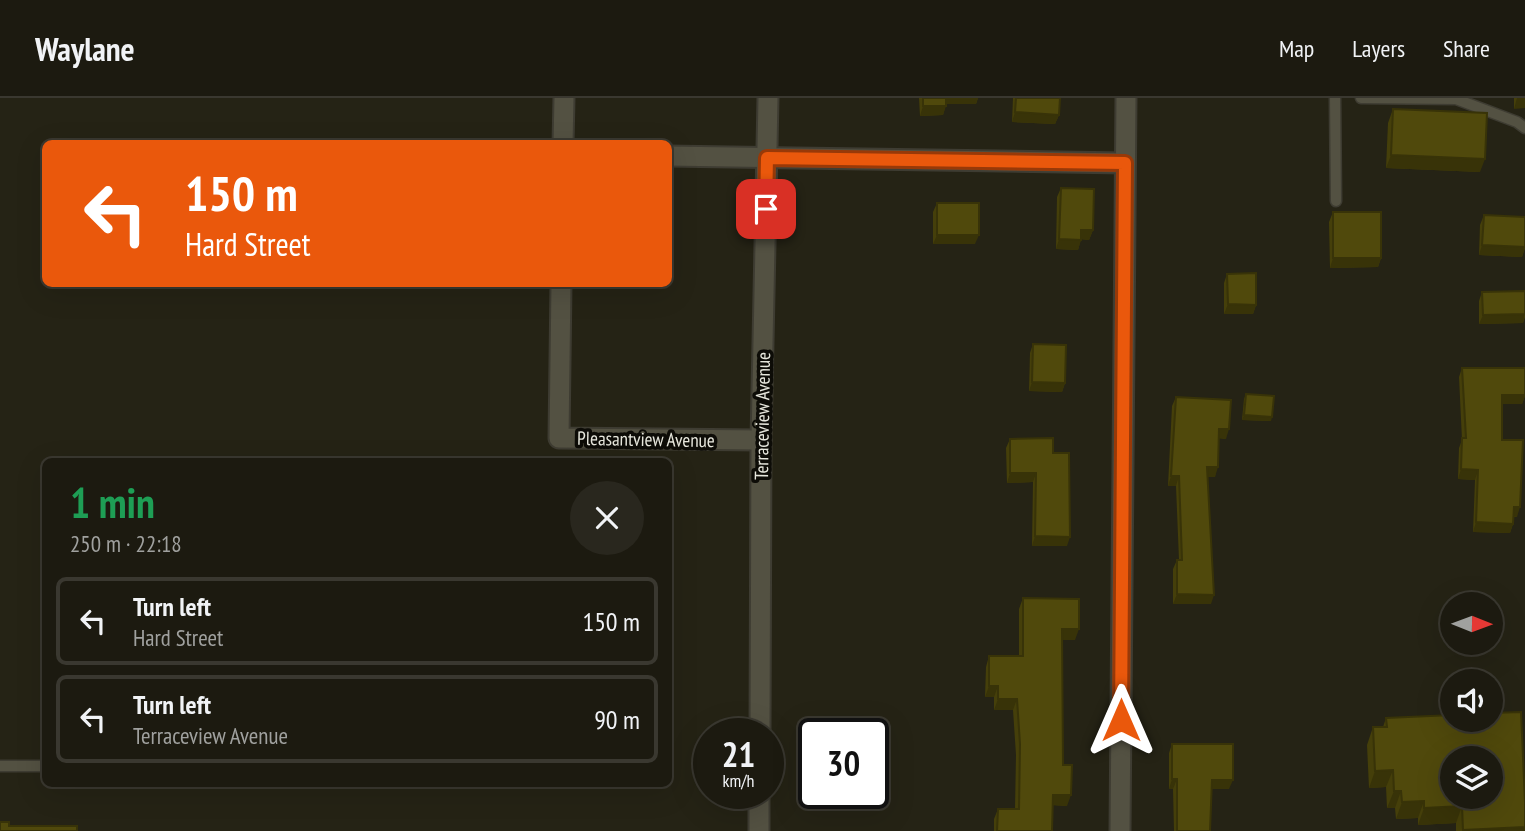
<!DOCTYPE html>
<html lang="en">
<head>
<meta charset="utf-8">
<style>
  :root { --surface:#1c1a10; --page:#29271e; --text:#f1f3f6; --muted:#a0a19f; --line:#3a3830 }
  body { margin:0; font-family:"PT Sans Narrow",sans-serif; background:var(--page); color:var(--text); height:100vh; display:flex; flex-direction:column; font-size:26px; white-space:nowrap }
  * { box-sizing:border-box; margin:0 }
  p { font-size:23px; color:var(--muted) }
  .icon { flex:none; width:38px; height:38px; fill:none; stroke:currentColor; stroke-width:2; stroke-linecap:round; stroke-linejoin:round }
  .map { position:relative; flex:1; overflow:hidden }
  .details { position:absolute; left:42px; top:360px; width:630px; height:329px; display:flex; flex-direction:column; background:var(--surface); border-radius:10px; box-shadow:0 7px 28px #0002,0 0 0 2px var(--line) }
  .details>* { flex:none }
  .guide { position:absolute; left:42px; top:42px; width:630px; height:147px; border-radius:10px; box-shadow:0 7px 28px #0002,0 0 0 2px var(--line); background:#ea580c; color:#fff; overflow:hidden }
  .needle { width:46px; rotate:91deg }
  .fabs { position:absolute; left:1440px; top:494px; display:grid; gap:14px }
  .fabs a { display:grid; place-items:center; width:63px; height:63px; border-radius:50%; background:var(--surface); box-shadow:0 7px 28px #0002,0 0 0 2px var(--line); font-size:35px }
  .speed { position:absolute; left:693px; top:620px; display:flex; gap:14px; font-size:35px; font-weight:700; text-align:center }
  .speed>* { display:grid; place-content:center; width:91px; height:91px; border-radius:50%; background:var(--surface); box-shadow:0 7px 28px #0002,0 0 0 2px var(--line); line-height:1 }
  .speed small { font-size:18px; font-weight:400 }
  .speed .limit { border:4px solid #111; border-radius:10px; background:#fff; color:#111 }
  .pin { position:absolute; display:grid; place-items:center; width:60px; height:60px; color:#fff; margin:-30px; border-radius:14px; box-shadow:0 4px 10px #0006 }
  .me { position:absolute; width:77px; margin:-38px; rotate:0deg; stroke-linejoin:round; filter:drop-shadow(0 0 5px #0008) }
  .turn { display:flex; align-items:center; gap:24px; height:147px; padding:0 28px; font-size:32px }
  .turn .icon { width:91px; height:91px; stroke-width:2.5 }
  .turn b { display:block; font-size:49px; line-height:60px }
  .round { display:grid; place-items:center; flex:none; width:74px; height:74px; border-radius:37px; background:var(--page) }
  .summary { display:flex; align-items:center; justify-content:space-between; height:119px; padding:0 28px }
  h1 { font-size:42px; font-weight:600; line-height:52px; color:#1e9e55 }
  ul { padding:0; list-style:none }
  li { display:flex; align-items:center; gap:21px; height:88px; margin:0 14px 10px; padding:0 14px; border:4px solid var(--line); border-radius:10px }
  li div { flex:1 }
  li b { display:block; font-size:26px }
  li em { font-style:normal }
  header { display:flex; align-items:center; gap:42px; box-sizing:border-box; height:98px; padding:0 35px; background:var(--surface); border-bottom:2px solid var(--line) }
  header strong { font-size:33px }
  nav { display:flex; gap:38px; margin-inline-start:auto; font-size:24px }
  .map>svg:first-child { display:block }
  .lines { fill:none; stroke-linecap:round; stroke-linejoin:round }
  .lane-casing { stroke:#3e3c32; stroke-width:13 }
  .street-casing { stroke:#3e3c32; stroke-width:23 }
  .lane { stroke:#535142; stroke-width:10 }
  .street { stroke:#535142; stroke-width:19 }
  .wall { fill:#453f0a }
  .shaded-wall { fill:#383308 }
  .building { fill:#50490c; stroke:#383308; stroke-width:2; fill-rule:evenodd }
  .route-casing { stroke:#983908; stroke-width:18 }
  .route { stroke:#ea580c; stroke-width:12 }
  .labels { text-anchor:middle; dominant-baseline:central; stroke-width:7; stroke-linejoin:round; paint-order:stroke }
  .street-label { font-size:19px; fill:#e7e7dd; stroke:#0d0c07 }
</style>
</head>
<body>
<header>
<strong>Waylane</strong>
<nav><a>Map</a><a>Layers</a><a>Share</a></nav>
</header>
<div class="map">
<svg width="1525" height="733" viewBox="0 0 1525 733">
  <rect width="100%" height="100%" fill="#252315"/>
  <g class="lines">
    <defs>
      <g id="lane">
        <polyline points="1335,0 1336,103"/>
        <polyline points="1361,0 1456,1 1517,24 1525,30"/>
        <polyline points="0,668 44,668"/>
      </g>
      <g id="street">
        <polyline points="563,46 564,0"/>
        <polyline points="668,58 1125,65"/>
        <polyline points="561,186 559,340 761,342"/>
        <polyline points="760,635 761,342 768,0"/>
        <polyline points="759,733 759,695"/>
        <polyline points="1120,733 1126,0"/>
      </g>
    </defs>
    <!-- lane casing -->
    <use href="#lane" class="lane-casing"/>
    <!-- street casing -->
    <use href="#street" class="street-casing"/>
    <!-- lane -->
    <use href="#lane" class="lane"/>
    <!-- street -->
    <use href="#street" class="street"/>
  </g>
  <!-- wall -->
  <g class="wall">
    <polygon points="919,0 978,0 976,6 946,6 943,17 920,18"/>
    <polygon points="1013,0 1060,0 1059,17 1055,26 1012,24"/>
    <polygon points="1514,0 1525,0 1514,11"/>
    <polygon points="1393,11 1480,74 1386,70 1388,25"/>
    <polygon points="1061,90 1093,132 1089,142 1081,141 1078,152 1056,151 1057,99"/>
    <polygon points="937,105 975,146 933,146 933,114"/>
    <polygon points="1333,114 1381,160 1378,169 1330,170 1329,124"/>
    <polygon points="1484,117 1525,150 1522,159 1479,157 1480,127"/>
    <polygon points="1227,176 1256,207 1253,216 1224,216 1224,185"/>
    <polygon points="1525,193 1525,219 1523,225 1479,226 1479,203 1482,194"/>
    <polygon points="1033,246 1065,285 1062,294 1029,293 1030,255"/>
    <polygon points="1462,270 1525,270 1525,298 1522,306 1502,306 1502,342 1517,419 1514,419 1513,426 1510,435 1473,434 1475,382 1458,381 1459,350 1462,342 1459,279"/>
    <polygon points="1246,296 1271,323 1242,322 1244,301"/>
    <polygon points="1176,299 1226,341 1219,340 1215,379 1207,379 1211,506 1173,506 1173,471 1177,462 1179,462 1176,388 1168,388 1172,308"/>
    <polygon points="1010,341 1053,355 1067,448 1032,448 1033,384 1007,385 1006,350"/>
    <polygon points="1023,500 1075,542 1062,542 1063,667 1067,708 1053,707 1052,733 994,733 994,721 998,711 1015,711 1016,657 1013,612 994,612 994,599 985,599 986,569 989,558 1019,558 1019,511"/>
    <polygon points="1386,620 1525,732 1525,733 1456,733 1456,725 1418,727 1418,720 1396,721 1395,710 1387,710 1386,689 1369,690 1367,647 1373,629 1383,629"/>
    <polygon points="1172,646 1229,691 1212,691 1210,733 1174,733 1173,691 1169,691 1169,655"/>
  </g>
  <!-- shaded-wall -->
  <g class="shaded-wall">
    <polygon points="945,0 978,0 976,6 943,6"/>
    <polygon points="1517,0 1525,0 1525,10 1514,11"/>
    <polygon points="923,8 946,8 943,17 920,18"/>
    <polygon points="1015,14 1059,17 1055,26 1012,24"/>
    <polygon points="1391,57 1485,61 1480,74 1386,70"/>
    <polygon points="1081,132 1093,132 1089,142 1078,141"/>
    <polygon points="937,137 979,137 975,146 933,146"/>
    <polygon points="1059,141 1081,142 1078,152 1056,151"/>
    <polygon points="1482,147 1525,149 1522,159 1479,157"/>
    <polygon points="1333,160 1381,160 1378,169 1330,170"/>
    <polygon points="1228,206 1256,207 1253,216 1224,216"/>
    <polygon points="1525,216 1523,225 1479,226 1483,217"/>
    <polygon points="1032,284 1065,285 1062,294 1029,293"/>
    <polygon points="1502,297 1525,297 1525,298 1522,306 1498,306"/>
    <polygon points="1244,317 1272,319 1271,323 1242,322"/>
    <polygon points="1219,331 1229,331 1226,341 1216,340"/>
    <polygon points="1207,369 1218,369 1215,379 1203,379"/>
    <polygon points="1461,371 1478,372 1475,382 1458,381"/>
    <polygon points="1010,375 1036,375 1033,384 1007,385"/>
    <polygon points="1171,378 1179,378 1176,388 1168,388"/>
    <polygon points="1514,409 1520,409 1517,419 1511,418"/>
    <polygon points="1476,424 1513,426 1510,435 1473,434"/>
    <polygon points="1035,438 1070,439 1067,448 1032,448"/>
    <polygon points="1177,496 1214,497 1211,506 1173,506"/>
    <polygon points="1062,531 1079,531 1075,542 1058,542"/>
    <polygon points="989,588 998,588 994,599 985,599"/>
    <polygon points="998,601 1017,601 1013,612 994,612"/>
    <polygon points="1393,672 1386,689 1369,690 1375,673"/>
    <polygon points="1172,681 1177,681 1173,691 1169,691"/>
    <polygon points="1212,682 1233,682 1229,691 1209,691"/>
    <polygon points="1394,693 1401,693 1395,710 1387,710"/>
    <polygon points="1053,697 1071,697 1067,708 1049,707"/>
    <polygon points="1424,703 1418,720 1396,721 1402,704"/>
    <polygon points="1462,708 1456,725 1418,727 1424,710"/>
    <polygon points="1525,729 1525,733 1463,733 1463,732"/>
  </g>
  <!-- building -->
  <g class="building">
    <rect x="923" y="0" width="23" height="8"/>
    <polygon points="1016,0 1060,0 1059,17 1015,14"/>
    <polygon points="1393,11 1487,15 1485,61 1391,57"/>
    <polygon points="1061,90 1094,91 1093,132 1081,132 1081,142 1059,141"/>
    <rect x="937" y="105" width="42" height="32"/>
    <rect x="1333" y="114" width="48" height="46"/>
    <polygon points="1484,117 1525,119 1525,149 1482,147"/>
    <polygon points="1256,175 1256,207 1228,206 1227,176"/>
    <polygon points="1525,193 1525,216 1483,217 1482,194"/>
    <polygon points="1033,246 1066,247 1065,285 1032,284"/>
    <polygon points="1462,270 1525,270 1525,297 1502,297 1502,342 1523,342 1520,409 1514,409 1513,426 1476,424 1478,372 1461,371 1462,340 1466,340"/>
    <polygon points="1246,296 1274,298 1272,319 1244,317"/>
    <polygon points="1176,299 1231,302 1229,331 1219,331 1218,369 1207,369 1214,497 1177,496 1177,462 1182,462 1179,378 1171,378"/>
    <polygon points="1053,340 1053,355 1069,355 1070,439 1035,438 1036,375 1010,375 1010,341"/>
    <polygon points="1023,500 1079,501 1079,531 1062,531 1063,667 1072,667 1071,697 1053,697 1052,733 997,733 998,711 1019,711 1020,646 1017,601 998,601 998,588 989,588 989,558 1023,558"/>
    <path d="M1521 614 1525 704V729L1463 732 1462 708 1424 710V703L1402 704 1401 693H1394L1393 672 1375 673 1373 629H1387L1386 620 1452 617V621H1491V615ZM1452 660H1491V698H1452Z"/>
    <polygon points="1172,646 1233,646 1233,682 1212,682 1210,733 1177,733 1177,681 1172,681"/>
    <polygon points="0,724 9,724 9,728 77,728 77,733 0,733"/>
  </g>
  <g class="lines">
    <defs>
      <polyline id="route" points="766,111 767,60 1125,65 1121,622"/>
    </defs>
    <!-- route casing -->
    <use href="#route" class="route-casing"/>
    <!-- route -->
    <use href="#route" class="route"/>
  </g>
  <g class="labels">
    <!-- street labels -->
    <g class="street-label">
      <text transform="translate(762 318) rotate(-89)">Terraceview Avenue</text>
      <text transform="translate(646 341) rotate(1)">Pleasantview Avenue</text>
    </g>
  </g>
</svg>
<div class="fabs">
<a><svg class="needle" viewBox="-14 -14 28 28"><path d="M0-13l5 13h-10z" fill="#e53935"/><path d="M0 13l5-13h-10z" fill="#a0a19f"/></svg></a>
<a><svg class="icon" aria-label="sound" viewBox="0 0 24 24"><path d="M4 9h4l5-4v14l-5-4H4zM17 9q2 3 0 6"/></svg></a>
<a><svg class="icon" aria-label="layers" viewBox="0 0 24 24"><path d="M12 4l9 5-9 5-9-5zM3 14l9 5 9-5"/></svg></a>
</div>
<div class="speed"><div>21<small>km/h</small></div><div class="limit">30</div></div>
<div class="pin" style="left:766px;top:111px;background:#d93025"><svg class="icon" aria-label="arrive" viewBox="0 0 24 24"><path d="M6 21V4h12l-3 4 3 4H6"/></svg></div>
<svg class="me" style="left:1121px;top:622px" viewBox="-20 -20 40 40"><path d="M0-17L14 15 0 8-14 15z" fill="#ea580c" stroke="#fff" stroke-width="4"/></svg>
<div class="guide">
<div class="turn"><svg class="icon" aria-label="left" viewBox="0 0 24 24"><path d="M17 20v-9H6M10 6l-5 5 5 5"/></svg><div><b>150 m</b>Hard Street</div></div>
</div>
<section class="details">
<div class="summary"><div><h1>1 min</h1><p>250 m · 22:18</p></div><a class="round"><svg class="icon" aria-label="close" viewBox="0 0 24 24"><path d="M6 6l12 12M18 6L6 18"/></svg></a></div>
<ul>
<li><svg class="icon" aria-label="left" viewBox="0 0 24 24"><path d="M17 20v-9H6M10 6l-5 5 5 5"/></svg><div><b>Turn left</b><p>Hard Street</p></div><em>150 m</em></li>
<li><svg class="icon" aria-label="left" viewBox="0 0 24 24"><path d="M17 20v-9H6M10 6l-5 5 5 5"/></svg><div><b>Turn left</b><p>Terraceview Avenue</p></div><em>90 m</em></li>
</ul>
</section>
</div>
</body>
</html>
